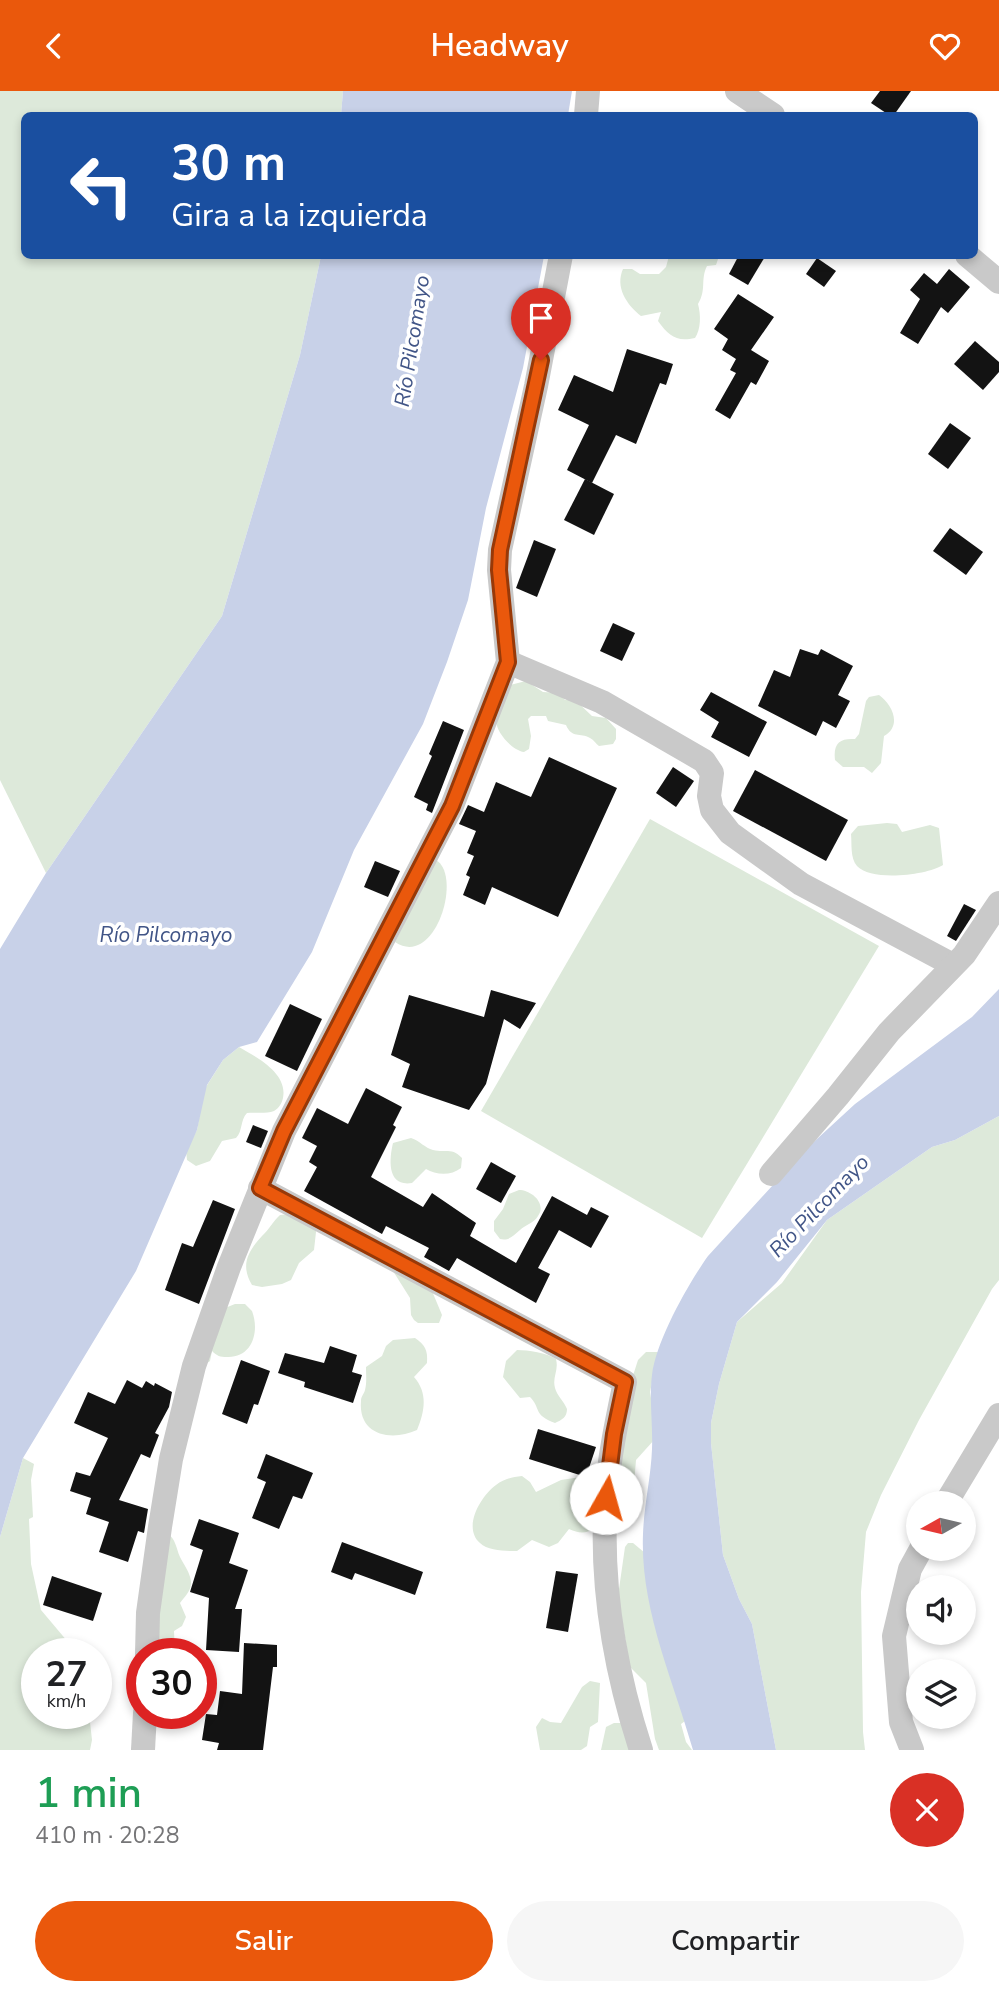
<!DOCTYPE html>
<html lang="es">
<head>
<meta charset="utf-8">
<style>
  :root { --surface:#fff; --page:#f6f6f6; --text:#202124; --muted:#757577; --accent:#ea580c }
  body { margin:0; font-family:"Nunito Sans",sans-serif; background:var(--page); color:var(--text); height:100vh; display:flex; flex-direction:column; font-size:26px; white-space:nowrap }
  * { box-sizing:border-box; margin:0 }
  p { font-size:23px; color:var(--muted) }
  .icon { flex:none; width:38px; height:38px; fill:none; stroke:currentColor; stroke-width:2; stroke-linecap:round; stroke-linejoin:round }
  .map { position:relative; height:1659px; overflow:hidden }
  .details { display:flex; flex-direction:column; background:var(--surface); flex:1 }
  .details>* { flex:none }
  .hud { position:absolute; left:21px; top:21px; width:957px; height:147px; border-radius:10px; box-shadow:0 4px 10px #0003; background:#1a4fa0; color:#fff; overflow:hidden }
  .needle { width:46px; rotate:262deg }
  .controls { position:absolute; left:906px; top:1400px; display:grid; gap:14px }
  .controls a { display:grid; place-items:center; width:70px; height:70px; border-radius:50%; background:var(--surface); box-shadow:0 4px 10px #0003; font-size:35px }
  .speed { position:absolute; left:21px; top:1547px; display:flex; gap:14px; font-size:35px; font-weight:700; text-align:center }
  .speed>* { display:grid; place-content:center; width:91px; height:91px; border-radius:50%; background:var(--surface); box-shadow:0 4px 10px #0003; line-height:1 }
  .speed small { font-size:18px; font-weight:400 }
  .speed .limit { border:10px solid #d22; background:#fff; color:#111 }
  .pin { position:absolute; display:grid; place-items:center; width:60px; height:60px; color:#fff; margin:-72px -30px; border-radius:50% 50% 50% 0; rotate:-45deg; box-shadow:0 0 7px #0007 }
  .pin .icon { rotate:45deg }
  .me { position:absolute; width:77px; margin:-38px; rotate:7deg; stroke-linejoin:round; filter:drop-shadow(0 0 5px #0008) }
  .turn { display:flex; align-items:center; gap:24px; height:147px; padding:0 35px; font-size:32px }
  .turn .icon { width:91px; height:91px; stroke-width:2.5 }
  .turn b { display:block; font-size:49px; line-height:60px }
  .round { display:grid; place-items:center; flex:none; width:74px; height:74px; border-radius:37px; background:var(--page) }
  .headline { display:flex; align-items:center; justify-content:space-between; height:119px; padding:0 35px }
  h1 { font-size:42px; font-weight:600; line-height:52px; color:#1e9e55 }
  .cta { display:flex; gap:14px; margin-top:auto; padding:14px 35px }
  .cta a { flex:1; height:80px; border-radius:42px; background:var(--accent); color:#fff; font-size:28px; font-weight:600; line-height:80px; text-align:center }
  .cta a+a { background:var(--page); color:var(--text) }
  header { display:flex; justify-content:space-between; align-items:center; height:91px; padding:0 35px; background:var(--accent); color:#fff; font-size:32px; font-weight:600 }
  .map>svg:first-child { display:block }
  .green { fill:#dde9da }
  .water { fill:#c8d1e8 }
  .building { fill:#131313 }
  .lines { fill:none; stroke-linecap:round; stroke-linejoin:round }
  .minor { stroke:#c9c9c9; stroke-width:24 }
  .route-casing { stroke:#983908; stroke-width:18 }
  .route { stroke:#ea580c; stroke-width:12 }
  .labels { text-anchor:middle; dominant-baseline:central; stroke-width:7; stroke-linejoin:round; paint-order:stroke }
  .water-label { font-size:21px; font-style:italic; fill:#415587; stroke:#fff }
</style>
</head>
<body>
<header><svg class="icon" aria-label="back" viewBox="0 0 24 24"><path d="M15 5l-7 7 7 7"/></svg>Headway<svg class="icon" aria-label="heart" viewBox="0 0 24 24"><path d="M12 20l-8-8c-3-5 5-10 8-4 3-6 11-1 8 4z"/></svg></header>
<div class="map">
<svg width="999" height="1659" viewBox="0 0 999 1659">
  <rect width="100%" height="100%" fill="#fff"/>
  <!-- green -->
  <g class="green">
    <polygon points="0,0 343,0 341,24 24,24 24,164 321,165 300,264 222,525 46,782 0,689"/>
    <path d="M669 165H719L716 174 707 175C700 189 707 198 698 213 701 224 701 238 695 247 676 251 669 245 658 230L661 221 641 225C626 213 615 196 623 178H632L640 183H659L666 176Z"/>
    <path d="M526 590 543 601 559 602 565 609 574 608 592 625 606 627 616 638V648L613 653 599 655C596 653 594 649 590 647 580 641 572 648 566 634L548 630 546 625H531L528 628 531 645 529 658 524 661C512 659 495 641 496 628 496 618 503 605 506 595Z"/>
    <path d="M879 604C893 614 902 635 884 645L881 672 872 682 864 676H843L835 669C833 652 840 647 855 648L859 643 866 610 869 606Z"/>
    <polygon points="650,728 879,855 702,1147 481,1020"/>
    <path d="M887 732 897 733 902 741 930 734 939 737 943 774C928 784 871 791 857 775 850 767 852 753 851 743L858 735Z"/>
    <path d="M436 769C463 785 435 878 395 851Z"/>
    <path d="M239 956C256 966 288 982 283 1007 282 1012 279 1017 274 1020 266 1023 255 1021 247 1022 240 1029 243 1040 236 1047L222 1050 210 1070 196 1075 187 1069 186 1060 197 1039 204 999 223 969Z"/>
    <polygon points="999,1025 999,1189 992,1198 919,1329 881,1404 866,1441 861,1501 863,1641 865,1659 776,1659 752,1533 739,1508 723,1464 711,1352 711,1332 719,1293 737,1231 782,1192 827,1129 932,1056 955,1049"/>
    <path d="M411 1047C420 1050 425 1057 433 1059 445 1062 452 1056 462 1067L461 1077C451 1085 436 1084 426 1078L412 1092C387 1096 389 1069 393 1052Z"/>
    <path d="M519 1099C531 1099 547 1112 538 1125 534 1132 525 1134 520 1139 513 1145 509 1150 500 1148L494 1140V1130L503 1118 509 1103Z"/>
    <path d="M300 1122 317 1132 314 1159 299 1172 291 1189 282 1193 262 1196 252 1194C240 1174 248 1160 262 1145 269 1139 273 1130 280 1124Z"/>
    <polygon points="393,1180 432,1200 442,1224 439,1232 418,1232 414,1229 411,1224 410,1207"/>
    <path d="M235 1213H245L252 1220C260 1241 252 1267 227 1266 220 1266 217 1265 212 1260L210 1270 206 1273 225 1217Z"/>
    <path d="M415 1247C425 1254 428 1259 427 1272L414 1286C428 1302 425 1320 417 1339 391 1351 358 1344 361 1310 361 1305 364 1303 365 1299 367 1292 366 1284 366 1276L382 1265 386 1255 393 1249Z"/>
    <path d="M517 1259C528 1259 547 1262 556 1268 559 1280 552 1286 555 1297 557 1305 564 1310 567 1318 567 1326 562 1329 555 1332 533 1324 541 1317 530 1306L520 1307 503 1286 506 1270Z"/>
    <polygon points="646,1261 658,1261 650,1301 656,1338 654,1349 636,1369 634,1393 625,1407 609,1407 629,1297 638,1269"/>
    <polygon points="23,1367 34,1373 31,1389 33,1426 29,1428 31,1473 41,1519 73,1557 75,1563 37,1563 37,1622 89,1622 92,1649 90,1659 0,1659 0,1446"/>
    <path d="M522 1385 530 1391 536 1401 561 1389 581 1386 589 1391 600 1407 596 1436C586 1443 580 1443 569 1438L558 1452 549 1456 532 1449 517 1460C506 1460 488 1460 480 1452 462 1436 481 1405 496 1394 504 1388 512 1386 522 1385Z"/>
    <path d="M162 1442H167C176 1448 176 1457 180 1466 186 1478 197 1490 187 1503 185 1506 182 1509 180 1512L186 1526 182 1535 174 1540 175 1561 173 1563H142V1614L135 1605 134 1596 141 1567 146 1508 149 1499 146 1489 151 1468V1453Z"/>
    <polygon points="628,1452 633,1452 645,1462 689,1627 681,1633 686,1651 692,1659 659,1659 655,1648 646,1592 630,1576 618,1505 625,1456"/>
    <polygon points="590,1590 600,1592 598,1631 590,1636 587,1655 581,1659 540,1659 536,1636 542,1627 550,1631 561,1632 582,1596"/>
    <polygon points="614,1632 626,1632 644,1659 601,1659 606,1636"/>
  </g>
  <!-- water -->
  <g class="water">
    <polygon points="343,0 572,0 568,24 341,24"/>
    <polygon points="321,165 544,165 523,277 486,417 468,509 447,571 423,633 354,759 312,861 257,951 239,956 223,969 207,994 197,1039 136,1180 23,1367 0,1446 0,858 46,782 222,525 300,264"/>
    <path d="M999 898V1025L955 1049 932 1056 827 1129 777 1191 737 1231 719 1293 711 1332V1352L723 1464 739 1508 752 1533 776 1659H693C673 1588 640 1518 643 1443 644 1414 651 1386 652 1358 653 1334 649 1308 652 1284 656 1250 688 1193 708 1165L805 1059 855 1013 972 926Z"/>
  </g>
  <!-- building -->
  <g class="building">
    <polygon points="880,0 911,0 894,24 889,24 871,12"/>
    <polygon points="739,164 766,164 748,194 729,183"/>
    <polygon points="817,167 836,180 824,196 806,183"/>
    <polygon points="949,178 970,196 948,222 941,216 918,253 900,242 920,208 910,199 924,182 937,193"/>
    <polygon points="738,203 774,226 751,259 769,270 756,294 751,291 730,328 715,319 736,282 730,279 736,268 722,259 728,248 714,238"/>
    <polygon points="975,250 999,271 999,281 983,299 954,273"/>
    <polygon points="627,258 673,273 666,294 660,292 636,353 616,344 592,392 567,379 589,334 558,319 574,284 613,301"/>
    <polygon points="950,332 971,347 948,378 928,363"/>
    <polygon points="585,388 614,403 594,444 564,429"/>
    <polygon points="950,437 983,461 966,484 933,460"/>
    <polygon points="534,449 556,458 537,506 516,497"/>
    <polygon points="613,532 635,542 622,570 600,560"/>
    <polygon points="800,558 818,564 821,558 853,575 838,604 850,610 836,637 823,630 816,645 758,615 774,579 790,586"/>
    <polygon points="711,601 767,631 749,666 711,646 719,631 700,619"/>
    <polygon points="443,630 464,639 432,722 426,719 428,713 414,706 432,665 429,663"/>
    <polygon points="549,666 617,697 558,826 492,796 485,814 463,804 470,786 466,784 474,765 467,762 476,740 459,733 468,714 484,721 496,691 531,706"/>
    <polygon points="673,676 694,690 676,716 656,702"/>
    <polygon points="755,679 848,729 826,770 733,720"/>
    <polygon points="375,770 400,780 388,806 364,796"/>
    <polygon points="964,813 976,819 956,850 947,845"/>
    <polygon points="491,899 536,912 520,938 504,928 486,993 469,1019 402,996 410,973 391,964 409,904 484,926"/>
    <polygon points="290,913 322,928 297,980 265,965"/>
    <polygon points="366,997 402,1016 393,1034 396,1036 371,1086 423,1116 432,1102 476,1132 470,1145 516,1172 552,1105 587,1124 591,1116 609,1125 591,1157 559,1139 538,1177 550,1183 536,1212 457,1167 449,1180 424,1166 429,1157 386,1135 382,1143 304,1100 317,1076 309,1071 317,1055 302,1047 317,1017 348,1033"/>
    <polygon points="253,1034 268,1040 261,1057 246,1051"/>
    <polygon points="491,1071 516,1085 501,1112 476,1098"/>
    <polygon points="213,1109 235,1118 199,1213 165,1199 182,1152 193,1156"/>
    <polygon points="330,1255 357,1264 352,1281 362,1284 353,1312 304,1296 305,1291 278,1282 285,1262 324,1272"/>
    <polygon points="241,1269 270,1280 258,1314 254,1313 247,1333 222,1323"/>
    <polygon points="127,1289 142,1297 146,1290 154,1295 155,1292 172,1301 169,1316 155,1342 159,1344 150,1367 141,1363 119,1409 148,1418 144,1442 138,1440 128,1471 99,1461 109,1431 86,1423 91,1407 70,1400 76,1381 90,1385 108,1347 74,1332 88,1301 115,1313"/>
    <polygon points="538,1338 596,1356 586,1386 529,1368"/>
    <polygon points="266,1363 313,1382 302,1408 293,1405 279,1438 252,1427 266,1391 257,1387"/>
    <polygon points="199,1428 239,1442 229,1472 248,1479 235,1518 242,1518 239,1561 206,1559 209,1507 190,1501 203,1459 190,1454"/>
    <polygon points="342,1451 423,1481 415,1504 355,1482 352,1489 331,1481"/>
    <polygon points="556,1480 578,1483 568,1541 546,1537"/>
    <polygon points="52,1485 102,1502 93,1530 43,1514"/>
    <polygon points="244,1552 277,1554 277,1576 273,1576 263,1659 217,1659 219,1652 202,1649 206,1623 217,1624 220,1600 242,1603"/>
  </g>
  <g class="lines">
    <!-- minor -->
    <g class="minor">
      <polyline points="737,0 773,24"/>
      <polyline points="586,24 588,0"/>
      <polyline points="967,164 999,191"/>
      <polyline points="508,571 602,611 704,670 712,682 709,705 712,719 730,742 801,793 953,874"/>
      <polyline points="771,1083 838,1005 889,941 964,864 999,812"/>
      <path d="M260 1097 625 1291C617 1329 609 1367 606 1406 600 1491 615 1579 641 1659"/>
      <polyline points="946,1412 999,1324"/>
      <polyline points="147,1563 148,1522 160,1436 171,1368 194,1275 229,1176 284,1040 452,715 508,571 499,479 500,459 536,295 561,164"/>
      <polyline points="143,1659 145,1622"/>
      <polyline points="912,1659 901,1631 894,1545 910,1478 921,1458"/>
    </g>
  </g>
  <g class="lines">
    <defs>
      <polyline id="route" points="541,269 500,459 499,479 508,571 452,715 284,1040 260,1097 625,1291 614,1343 606,1407"/>
    </defs>
    <!-- route casing -->
    <use href="#route" class="route-casing"/>
    <!-- route -->
    <use href="#route" class="route"/>
  </g>
  <g class="labels">
    <!-- water labels -->
    <g class="water-label">
      <text transform="translate(412 250) rotate(-81)">Río Pilcomayo</text>
      <text x="166" y="844">Río Pilcomayo</text>
      <text transform="translate(819 1115) rotate(-46)">Río Pilcomayo</text>
    </g>
  </g>
</svg>
<div class="controls">
<a><svg class="needle" viewBox="-14 -14 28 28"><path d="M0-13l5 13h-10z" fill="#e53935"/><path d="M0 13l5-13h-10z" fill="#757577"/></svg></a>
<a><svg class="icon" aria-label="sound" viewBox="0 0 24 24"><path d="M4 9h4l5-4v14l-5-4H4zM17 9q2 3 0 6"/></svg></a>
<a><svg class="icon" aria-label="layers" viewBox="0 0 24 24"><path d="M12 4l9 5-9 5-9-5zM3 14l9 5 9-5"/></svg></a>
</div>
<div class="speed"><div>27<small>km/h</small></div><div class="limit">30</div></div>
<div class="pin" style="left:541px;top:269px;background:#d93025"><svg class="icon" aria-label="arrive" viewBox="0 0 24 24"><path d="M6 21V4h12l-3 4 3 4H6"/></svg></div>
<svg class="me" style="left:606px;top:1407px" viewBox="-20 -20 40 40"><circle r="19" fill="#fff"/><path d="M0-13L10 11 0 6-10 11z" fill="#ea580c"/></svg>
<div class="hud">
<div class="turn"><svg class="icon" aria-label="left" viewBox="0 0 24 24"><path d="M17 20v-9H6M10 6l-5 5 5 5"/></svg><div><b>30 m</b>Gira a la izquierda</div></div>
</div>
</div>
<section class="details">
<div class="headline"><div><h1>1 min</h1><p>410 m · 20:28</p></div><a class="round" style="background:#d93025;color:#fff"><svg class="icon" aria-label="close" viewBox="0 0 24 24"><path d="M6 6l12 12M18 6L6 18"/></svg></a></div>
<div class="cta"><a>Salir</a><a>Compartir</a></div>
</section>
</body>
</html>
